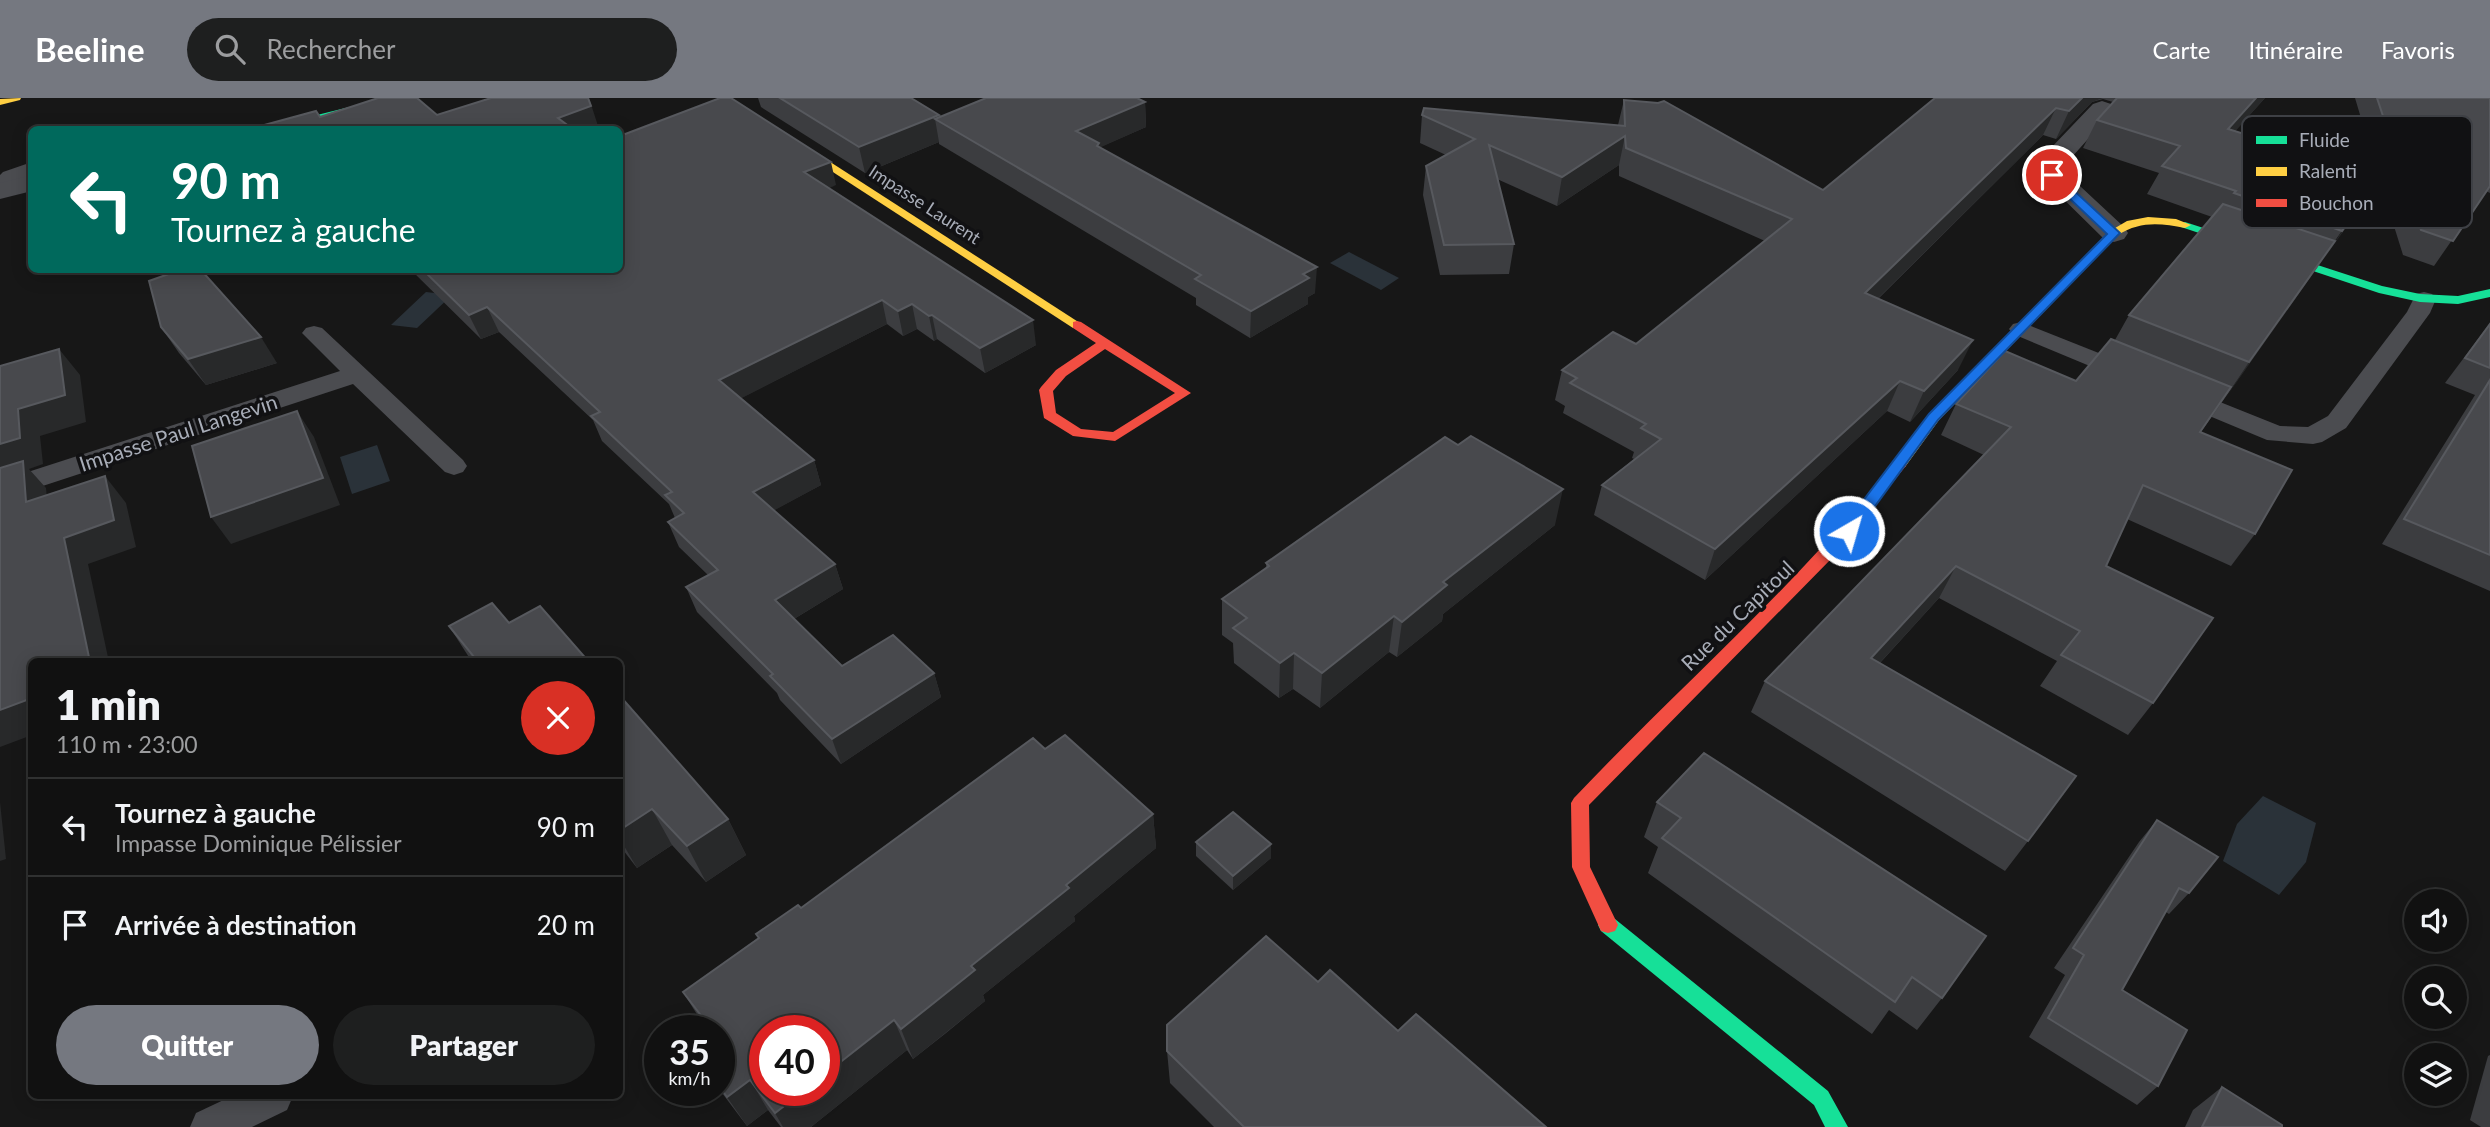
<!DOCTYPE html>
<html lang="fr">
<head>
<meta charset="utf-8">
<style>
  :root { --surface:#111; --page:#1e1f1f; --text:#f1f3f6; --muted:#9c9d9f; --line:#303131; --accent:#757880 }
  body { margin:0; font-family:Lato,sans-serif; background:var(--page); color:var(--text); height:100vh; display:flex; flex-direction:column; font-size:26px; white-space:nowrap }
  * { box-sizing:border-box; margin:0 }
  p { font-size:23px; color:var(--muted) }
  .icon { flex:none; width:38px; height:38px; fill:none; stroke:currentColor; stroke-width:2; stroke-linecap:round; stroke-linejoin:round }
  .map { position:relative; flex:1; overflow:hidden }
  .sheet { position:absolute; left:28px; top:560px; width:595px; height:441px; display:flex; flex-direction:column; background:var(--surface); border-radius:10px; box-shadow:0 4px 18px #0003,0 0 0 2px var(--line) }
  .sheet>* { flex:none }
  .hud { position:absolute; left:28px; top:28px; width:595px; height:147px; border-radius:10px; box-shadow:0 4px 18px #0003,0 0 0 2px var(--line); background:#00695c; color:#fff; overflow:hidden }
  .controls { position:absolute; left:2404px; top:791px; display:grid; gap:14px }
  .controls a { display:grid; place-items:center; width:63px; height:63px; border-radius:50%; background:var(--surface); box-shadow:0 4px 18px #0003,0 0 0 2px var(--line); font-size:35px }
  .speed { position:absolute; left:644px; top:917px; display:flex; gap:14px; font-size:35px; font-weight:700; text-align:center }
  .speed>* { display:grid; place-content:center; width:91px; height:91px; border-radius:50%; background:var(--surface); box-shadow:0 4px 18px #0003,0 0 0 2px var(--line); line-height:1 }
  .speed small { font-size:18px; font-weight:400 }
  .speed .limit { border:10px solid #d22; background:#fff; color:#111 }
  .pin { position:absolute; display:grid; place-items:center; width:60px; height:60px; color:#fff; margin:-30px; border:4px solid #fff; border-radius:50%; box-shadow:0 2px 7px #0007 }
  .me { position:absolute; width:77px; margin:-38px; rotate:38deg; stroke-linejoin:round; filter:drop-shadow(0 0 5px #0008) }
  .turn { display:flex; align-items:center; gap:24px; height:147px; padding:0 28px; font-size:32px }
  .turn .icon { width:91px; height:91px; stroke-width:2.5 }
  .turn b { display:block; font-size:49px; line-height:60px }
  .round { display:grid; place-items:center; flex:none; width:74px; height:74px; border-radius:37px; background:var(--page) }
  .summary { display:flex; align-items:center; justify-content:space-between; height:119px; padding:0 28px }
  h1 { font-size:42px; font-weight:800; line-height:52px }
  .action { display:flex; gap:14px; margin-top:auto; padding:14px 28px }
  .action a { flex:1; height:80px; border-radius:42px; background:var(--accent); color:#fff; font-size:28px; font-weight:800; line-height:80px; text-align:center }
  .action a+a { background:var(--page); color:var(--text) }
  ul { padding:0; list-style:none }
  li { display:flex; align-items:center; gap:21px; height:98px; padding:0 28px; border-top:2px solid var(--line) }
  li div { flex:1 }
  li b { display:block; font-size:26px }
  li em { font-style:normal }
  header { display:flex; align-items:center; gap:42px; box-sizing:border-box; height:98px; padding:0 35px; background:var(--accent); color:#fff }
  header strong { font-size:33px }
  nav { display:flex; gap:38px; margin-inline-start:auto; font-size:24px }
  .search { width:490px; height:63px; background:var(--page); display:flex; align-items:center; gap:18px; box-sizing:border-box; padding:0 24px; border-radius:38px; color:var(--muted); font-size:26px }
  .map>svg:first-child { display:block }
  .water { fill:#2a3239 }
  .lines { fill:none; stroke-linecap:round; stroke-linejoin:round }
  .lane { fill:#4b4c50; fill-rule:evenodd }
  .street { fill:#4b4c50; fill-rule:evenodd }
  .fast { fill:#16e098; fill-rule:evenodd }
  .slow { fill:#ffcf43; fill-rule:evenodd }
  .jam { fill:#f24e42; fill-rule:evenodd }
  .wall { fill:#3c3d40 }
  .shaded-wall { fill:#28292a }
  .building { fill:#48494d; stroke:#57595e; stroke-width:2 }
  .route { fill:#1a73e8; stroke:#114b97; stroke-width:2 }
  .labels { text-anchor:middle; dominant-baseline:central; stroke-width:7; stroke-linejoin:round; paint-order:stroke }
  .far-street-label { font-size:18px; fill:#a8adb8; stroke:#111113 }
  .street-label { font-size:21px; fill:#a8adb8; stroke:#111113 }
  .key { fill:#111113; stroke:#3e4045; stroke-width:2 }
  .key-label { font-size:19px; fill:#a8adb8 }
</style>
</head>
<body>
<header>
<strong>Beeline</strong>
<div class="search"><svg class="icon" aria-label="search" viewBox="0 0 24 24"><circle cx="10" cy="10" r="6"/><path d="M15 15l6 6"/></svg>Rechercher</div>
<nav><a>Carte</a><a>Itinéraire</a><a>Favoris</a></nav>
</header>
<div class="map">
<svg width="2490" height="1029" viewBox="0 0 2490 1029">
  <rect width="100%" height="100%" fill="#171717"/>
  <!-- water -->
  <g class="water">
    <polygon points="1349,154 1399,180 1381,192 1330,165"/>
    <polygon points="426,194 452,197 417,230 391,227"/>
    <polygon points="377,347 390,383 352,396 340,359"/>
    <polygon points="2263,698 2316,725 2306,764 2279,797 2223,763 2237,726"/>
  </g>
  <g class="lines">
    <!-- lane -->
    <g class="lane">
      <polygon points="32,64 32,77 19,82 13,96 0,97 0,77 3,74"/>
      <polygon points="2424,194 2432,196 2436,201 2430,215 2346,330 2322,344 2313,346 2267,342 2171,302 2167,296 2171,290 2180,288 2280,328 2308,329 2328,318 2407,214 2416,196"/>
      <polygon points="2021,224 2139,271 2142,276 2139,281 2130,284 2121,281 2013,236 2009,231 2013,226"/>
      <polygon points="314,228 322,230 463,362 467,368 463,374 454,377 445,374 353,286 0,402 0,383 340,273 302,235 306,230"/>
      <polygon points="232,998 293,998 287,1012 252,1029 190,1029 196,1015"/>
    </g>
    <!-- street -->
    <g class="street">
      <polygon points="2102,3 2111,6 2115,11 2071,60 2066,75 2124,129 2128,135 2124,141 2114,144 2104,141 2039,77 2049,52 2093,6"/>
      <polygon points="32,77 32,93 0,101 0,85"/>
    </g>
    <!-- fast -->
    <g class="fast">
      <polygon points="386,0 404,0 277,32 256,32"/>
      <polygon points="2185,124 2382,188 2420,196 2458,198 2490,191 2490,199 2458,206 2420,204 2379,195 2181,129 2179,127"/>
      <polygon points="1608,819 1615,821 1828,993 1848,1029 1825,1029 1814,1007 1601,833 1598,827 1601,821"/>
    </g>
    <!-- slow -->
    <g class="slow">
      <polygon points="21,0 20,2 0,7 0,1"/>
      <polygon points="719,0 731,0 1083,227 1081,230 1073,230"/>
      <path d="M2148 119 2176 121 2191 127 2185 130C2160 125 2140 123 2118 137L1939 322 1905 369H1895L1893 366 1895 363 1929 316 2110 133 2127 123Z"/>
    </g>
    <!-- jam -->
    <g class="jam">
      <path d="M1077 223 1081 224 1191 295 1115 343 1073 338 1044 320 1039 292 1041 289 1056 272 1096 245 1073 230V224ZM1105 251 1175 295 1113 334 1081 331 1056 315 1053 293 1066 278Z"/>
      <path d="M1900 361 1905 363 1907 366 1905 369 1832 460 1589 707 1590 769 1618 827 1615 833 1608 835 1601 833 1572 769 1571 705 1574 700C1681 587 1799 486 1895 363Z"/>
    </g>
  </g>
  <!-- wall -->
  <g class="wall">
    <polygon points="758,0 911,0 939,19 1145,4 1146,29 1100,49 1315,195 1308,199 1308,206 1250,240 1196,207 1196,200 939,46 939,44 865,75 761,9"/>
    <polygon points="1935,0 2265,0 2235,33 2378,77 2355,0 2490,0 2490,95 2486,93 2434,168 2403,157 2379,80 2201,334 2255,436 2231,468 2127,421 2106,468 2153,605 2128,637 2040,588 2057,563 1939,500 1880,565 2028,743 2005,773 1751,614 1765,583 1984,357 1941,337 1956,306 2076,283 2115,242 2129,217 2212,119 2147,96 2159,75 2083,50 2097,22 2113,4 2103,1 2092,4 2056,41 2043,37 1878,201 1958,272 1910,324 1887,313 1705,482 1594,417 1602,387 1634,361 1632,360 1634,354 1563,315 1565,308 1555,302 1562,272 1636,246 1765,143 1619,78 1619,67 1557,108 1497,81 1514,146 1509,176 1440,177 1423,97 1426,68 1446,57 1420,45 1422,17 1618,27 1624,2 1823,92"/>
    <polygon points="836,87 829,90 1036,247 985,275 937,241 934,243 917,231 903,238 887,226 741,300 814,362 821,387 774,412 835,466 843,491 794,521 842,568 934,575 941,599 841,666 780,602 777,595 697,514 686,489 708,477 679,449 668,424 675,420 669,406 602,343 593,322 499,234 481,241 411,172 620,172"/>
    <polygon points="2490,225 2490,493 2382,446 2475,297 2445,285"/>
    <polygon points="161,229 277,265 206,287 179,255"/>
    <polygon points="1555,427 1443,516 1442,523 1397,559 1389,554 1320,610 1293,591 1279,600 1234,565 1233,545 1222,537 1222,501 1266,470 1266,465"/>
    <polygon points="509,525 589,564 472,564 449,528"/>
    <polygon points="620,598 728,721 746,757 706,784 672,747 637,770 620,748"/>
    <polygon points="1657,704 1942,900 1917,932 1889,912 1872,936 1648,775 1658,749 1644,739"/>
    <polygon points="1153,716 1156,750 1074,818 1075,823 983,897 985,903 946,935 913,961 907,952 811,1029 781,1029 768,1012 747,1028 719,991 719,933 703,926 683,894 758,840 756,836 801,810"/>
    <polygon points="2157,722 2189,795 2169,816 2166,814 2122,892 2158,988 2137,1007 2029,939 2065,877 2054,870 2139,744"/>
    <polygon points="1196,744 1271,746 1271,760 1233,792 1196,758"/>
    <polygon points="1318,884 1398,933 1546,1029 1214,1029 1170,985 1167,953"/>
    <polygon points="2490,957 2490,1029 2481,1029 2470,1022 2488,958"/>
    <polygon points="2222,989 2282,1029 2185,1029 2193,1012"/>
  </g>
  <!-- shaded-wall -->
  <g class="shaded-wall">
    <polygon points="589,0 599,31 563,32 558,20"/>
    <polygon points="2082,0 2103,0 2092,4 2056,41 2069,13"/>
    <polygon points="2256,0 2265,0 2212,59 2228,31"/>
    <polygon points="1145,4 1146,29 1099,50 1076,33"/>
    <polygon points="2056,10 2043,37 1853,225 1865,195"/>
    <polygon points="939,17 940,24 935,21 939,44 865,75 859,49"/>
    <polygon points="1625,38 1619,67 1557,108 1562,79"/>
    <polygon points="831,64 836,87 811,98 804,74"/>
    <polygon points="2381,78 2362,107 2323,162 2342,133"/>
    <polygon points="2335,143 2310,180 2224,302 2249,264"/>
    <polygon points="1317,169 1315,195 1308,199 1308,206 1250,240 1251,213 1303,176"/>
    <polygon points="882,202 887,226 728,307 719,282"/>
    <polygon points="912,206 917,231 903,238 898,213"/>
    <polygon points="487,209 499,234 481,241 469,217"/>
    <polygon points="932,217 937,241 934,243 929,218"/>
    <polygon points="1033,222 1036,247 985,275 980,250"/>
    <polygon points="261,239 277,265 206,287 188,261"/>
    <polygon points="1973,242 1958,272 1910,324 1924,293"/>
    <polygon points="59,251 80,277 86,324 40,338 43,366 29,371 46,390 50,431 0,381 0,346 18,311"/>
    <polygon points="1900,283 1887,313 1705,482 1715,451"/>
    <polygon points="297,313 314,339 340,407 231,446 211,419"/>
    <polygon points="814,362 821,387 762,419 753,394"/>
    <polygon points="105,378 126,405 136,449 88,466 109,564 90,564 64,440"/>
    <polygon points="1563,391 1555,427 1443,516 1442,523 1397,559 1402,524 1443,484"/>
    <polygon points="835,466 843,491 784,527 775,502"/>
    <polygon points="1956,468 1939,500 1855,592 1871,560"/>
    <polygon points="1394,518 1389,554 1320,610 1322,575"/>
    <polygon points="1294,555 1293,591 1279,600 1280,565"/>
    <polygon points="934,575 941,599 841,666 832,641"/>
    <polygon points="32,600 32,637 0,649 0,612"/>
    <polygon points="0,704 6,761 0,763"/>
    <polygon points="652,711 672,747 637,770 620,741 620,732"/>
    <polygon points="1153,716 1156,750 1074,818 1075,823 983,897 985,903 913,961 901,931 971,868 1066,787"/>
    <polygon points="728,721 746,757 706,784 687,748"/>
    <polygon points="1271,746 1271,760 1233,792 1233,778"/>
    <polygon points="894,922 907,952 811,1029 783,1029 775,1015 805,992 824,992 824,977"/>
    <polygon points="750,982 768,1012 747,1028 727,999"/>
  </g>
  <!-- building -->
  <g class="building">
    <polygon points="378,0 417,0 437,17 491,0 588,0 591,8 558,20 574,32 258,32 257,29 316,13 320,19"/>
    <polygon points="720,0 731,0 831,64 804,74 1033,222 980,250 932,217 929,218 912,206 898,213 882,202 719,282 814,362 753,394 835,466 775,502 842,568 893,537 934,575 832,641 770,578 773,576 686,489 718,472 668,424 684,415 665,397 672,394 591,318 600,314 487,209 469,217 423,172 620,172 620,38"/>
    <polygon points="780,0 911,0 939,17 859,49"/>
    <polygon points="986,0 1137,0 1145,4 1076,33 1099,45 1097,48 1317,169 1303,176 1309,180 1251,213 1195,181 1201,177 935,21"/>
    <polygon points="1935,0 2082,0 2069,13 2056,10 1865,195 1973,242 1924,293 1900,283 1715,451 1602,387 1661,341 1641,330 1646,326 1570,285 1577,280 1562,272 1613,234 1636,246 1792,121 1626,50 1625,38 1562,79 1489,47 1514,146 1444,147 1426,68 1475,41 1422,17 1424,10 1625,28 1624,2 1658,5 1664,3 1823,92"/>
    <polygon points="2117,0 2256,0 2228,31 2381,78 2342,133 2234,95 2236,93 2162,68 2180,48 2097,22"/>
    <polygon points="2377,0 2490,0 2490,88 2453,143 2421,132"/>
    <polygon points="2223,106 2335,143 2249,264 2129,217"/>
    <polygon points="180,172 201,172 261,239 188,261 161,229 149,183"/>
    <polygon points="2490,226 2490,270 2465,260"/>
    <polygon points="2111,241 2231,289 2200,334 2292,372 2255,436 2143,387 2106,468 2213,520 2153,605 2061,557 2080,533 1956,468 1871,560 2076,678 2028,743 1765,583 2011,329 1956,306 2005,253 2076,283"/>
    <polygon points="59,251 65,297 18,311 20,340 0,346 0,268"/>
    <polygon points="2490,282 2490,457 2404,421"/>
    <polygon points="297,313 323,380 211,419 192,348"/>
    <polygon points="1471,338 1563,391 1443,484 1447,487 1402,524 1394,518 1322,575 1294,555 1280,565 1233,530 1247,520 1222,501 1269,468 1266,465 1445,339 1458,347"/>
    <polygon points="23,363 26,404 105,378 114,422 64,440 90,564 32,564 32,600 0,612 0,370"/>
    <polygon points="492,505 509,525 540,508 589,564 478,564 449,528"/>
    <polygon points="620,598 728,721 687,748 652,711 620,732"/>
    <polygon points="1065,637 1153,716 1066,787 1069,790 971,868 975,872 935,904 901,931 894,922 824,977 824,933 765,933 765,992 805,992 775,1015 750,982 727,999 719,988 719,933 694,933 706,924 683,894 759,840 756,836 798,807 801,810 1033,640 1045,651"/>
    <polygon points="1704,655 1986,838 1942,900 1912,879 1895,904 1662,740 1681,720 1657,704"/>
    <polygon points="1233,714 1271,746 1233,778 1196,744"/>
    <polygon points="2157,722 2218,759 2189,795 2179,790 2122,892 2187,932 2158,988 2048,920 2084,857 2073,850"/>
    <polygon points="1266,838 1318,884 1330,872 1398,933 1416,916 1546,1029 1244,1029 1167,953 1167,927"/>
    <polygon points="2222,989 2282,1027 2282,1029 2202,1029"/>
  </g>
  <!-- route -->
  <polygon class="route" points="2048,75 2055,75 2120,135 1938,322 1854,437 1843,437 1841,433 1843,429 1929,316 2107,136 2048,80"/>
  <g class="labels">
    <!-- far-street labels -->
    <g class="far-street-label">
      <text transform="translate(925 106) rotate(33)">Impasse Laurent</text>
    </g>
    <!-- street labels -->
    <g class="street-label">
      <text transform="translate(178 334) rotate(-18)">Impasse Paul Langevin</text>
      <text transform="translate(1737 517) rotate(-44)">Rue du Capitoul</text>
    </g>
  </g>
  <!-- legend -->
  <rect x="2242" y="18" width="230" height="112" rx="10" class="key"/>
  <rect x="2256" y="38" width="31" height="8" fill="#16e098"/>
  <rect x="2256" y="69" width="31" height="9" fill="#ffcf43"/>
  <rect x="2256" y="101" width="31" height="8" fill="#f24e42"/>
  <g class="key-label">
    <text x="2299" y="49">Fluide</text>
    <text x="2299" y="80">Ralenti</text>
    <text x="2299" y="112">Bouchon</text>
  </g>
</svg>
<div class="controls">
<a><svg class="icon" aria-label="sound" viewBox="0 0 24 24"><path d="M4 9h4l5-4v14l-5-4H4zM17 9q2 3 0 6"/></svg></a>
<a><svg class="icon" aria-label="search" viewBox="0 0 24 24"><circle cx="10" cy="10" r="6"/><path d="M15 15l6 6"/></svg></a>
<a><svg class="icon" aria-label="layers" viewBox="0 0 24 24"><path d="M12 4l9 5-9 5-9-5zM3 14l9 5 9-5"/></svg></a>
</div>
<div class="speed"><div>35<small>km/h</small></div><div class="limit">40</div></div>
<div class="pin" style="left:2052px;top:77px;background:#d93025"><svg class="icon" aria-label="arrive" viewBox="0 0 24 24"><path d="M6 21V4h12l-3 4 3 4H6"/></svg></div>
<svg class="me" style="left:1849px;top:433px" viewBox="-20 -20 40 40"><circle r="17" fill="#1a73e8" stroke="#fff" stroke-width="3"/><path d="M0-11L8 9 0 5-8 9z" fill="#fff"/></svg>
<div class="hud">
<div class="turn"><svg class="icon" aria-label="left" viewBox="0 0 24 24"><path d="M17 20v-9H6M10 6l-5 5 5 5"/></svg><div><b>90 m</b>Tournez à gauche</div></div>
</div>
<section class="sheet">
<div class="summary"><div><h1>1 min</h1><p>110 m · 23:00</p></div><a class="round" style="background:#d93025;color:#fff"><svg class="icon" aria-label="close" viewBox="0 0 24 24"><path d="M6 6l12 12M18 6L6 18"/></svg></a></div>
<ul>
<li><svg class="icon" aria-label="left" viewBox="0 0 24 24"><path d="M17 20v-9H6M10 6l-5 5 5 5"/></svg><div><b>Tournez à gauche</b><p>Impasse Dominique Pélissier</p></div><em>90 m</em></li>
<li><svg class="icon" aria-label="arrive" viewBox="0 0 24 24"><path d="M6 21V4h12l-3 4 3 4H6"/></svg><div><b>Arrivée à destination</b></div><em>20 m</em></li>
</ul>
<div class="action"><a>Quitter</a><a>Partager</a></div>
</section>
</div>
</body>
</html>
